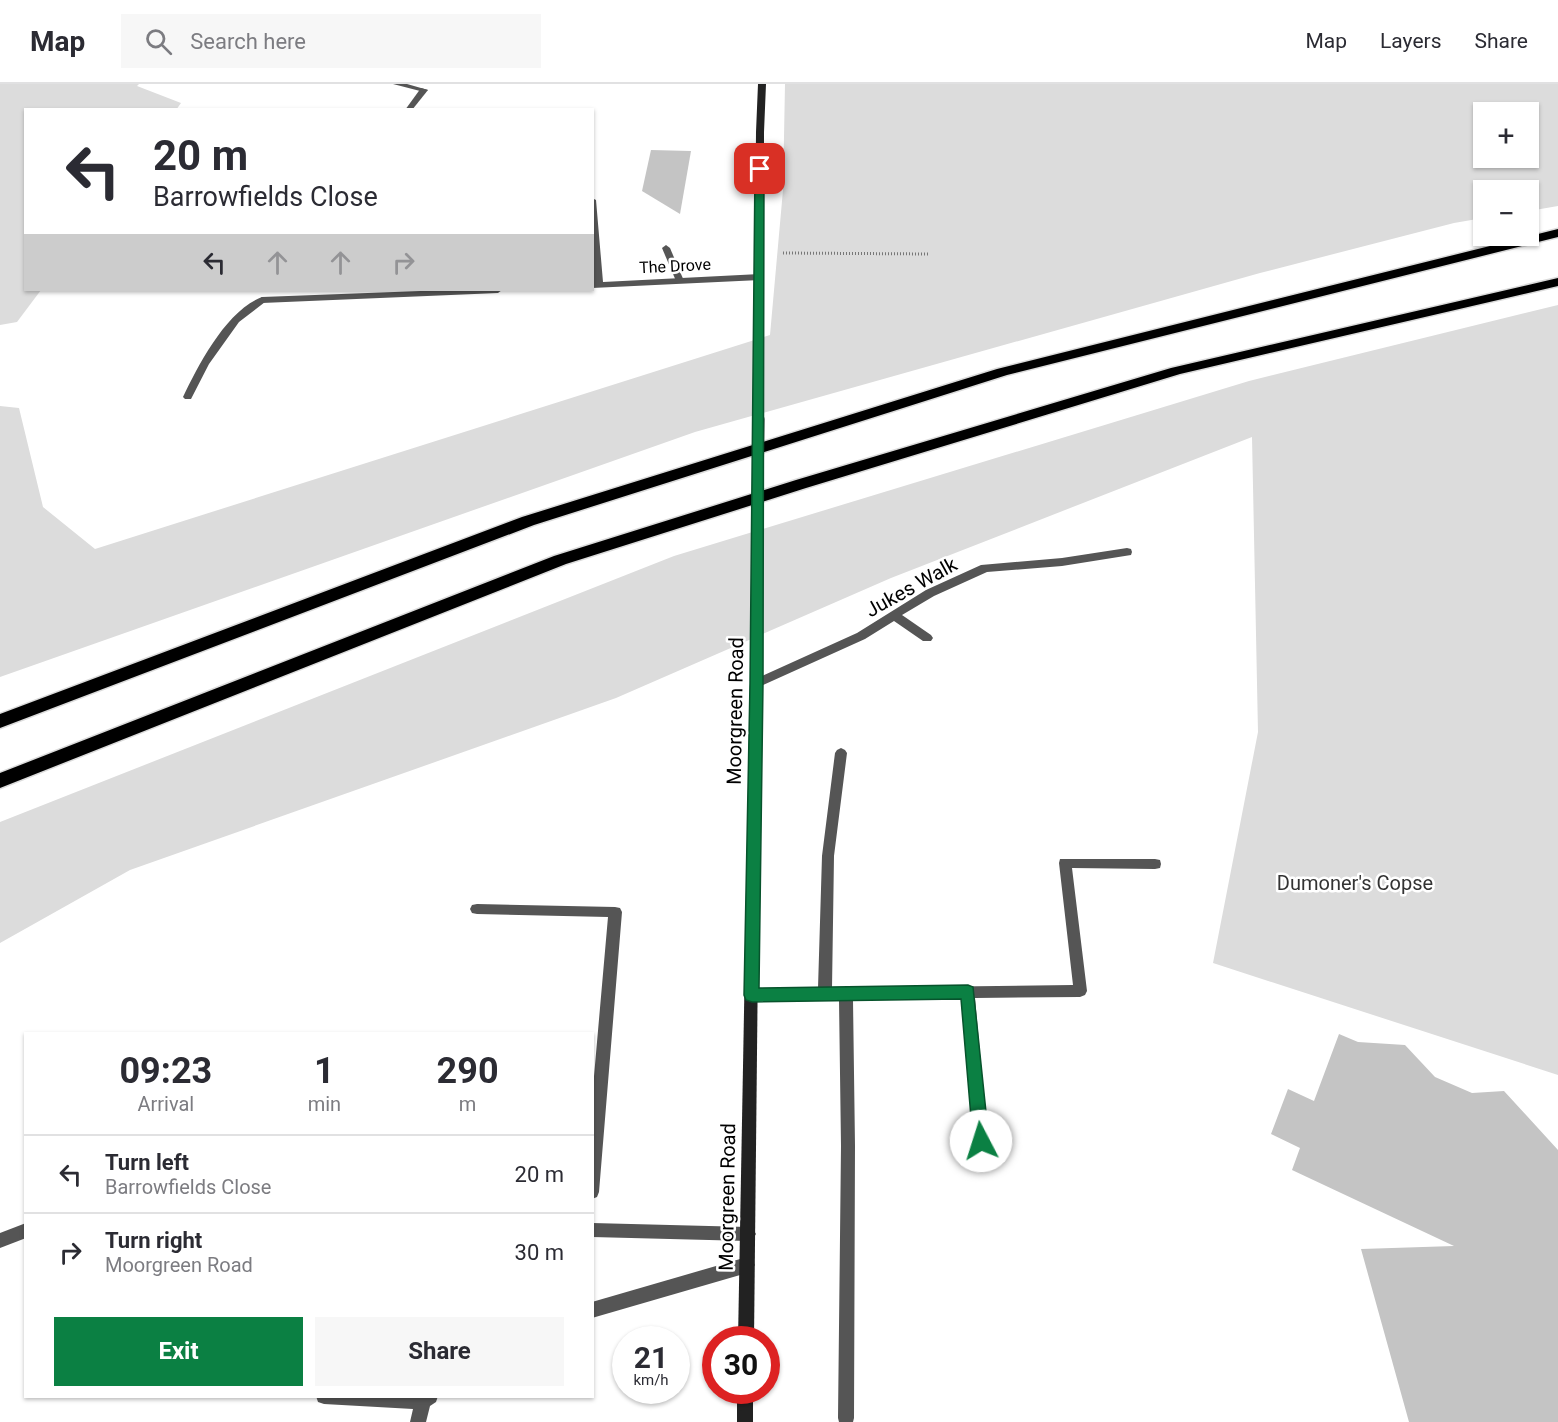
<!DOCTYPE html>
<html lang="en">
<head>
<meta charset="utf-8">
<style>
  :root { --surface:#fff; --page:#f7f7f7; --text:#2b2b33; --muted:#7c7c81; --line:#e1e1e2; --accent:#0b8043 }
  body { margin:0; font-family:Roboto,sans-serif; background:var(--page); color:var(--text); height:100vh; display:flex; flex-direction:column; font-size:22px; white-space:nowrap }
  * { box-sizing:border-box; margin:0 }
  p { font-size:20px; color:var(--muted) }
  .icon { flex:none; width:33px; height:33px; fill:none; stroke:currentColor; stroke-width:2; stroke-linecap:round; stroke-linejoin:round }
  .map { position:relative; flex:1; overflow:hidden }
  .drawer { position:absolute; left:24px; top:948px; width:570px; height:366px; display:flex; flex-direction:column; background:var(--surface); border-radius:0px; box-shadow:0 2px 4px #0004 }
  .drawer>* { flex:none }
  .hud { position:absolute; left:24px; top:24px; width:570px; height:183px; border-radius:0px; box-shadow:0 2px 4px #0004; background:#fff; color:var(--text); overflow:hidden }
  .buttons { position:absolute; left:1473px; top:18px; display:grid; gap:12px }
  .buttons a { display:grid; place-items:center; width:66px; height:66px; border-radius:0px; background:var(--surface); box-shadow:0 2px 4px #0004; font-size:30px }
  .speed { position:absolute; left:612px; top:1242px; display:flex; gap:12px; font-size:30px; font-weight:700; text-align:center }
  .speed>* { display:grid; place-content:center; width:78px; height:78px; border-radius:50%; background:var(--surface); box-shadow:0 2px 4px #0004; line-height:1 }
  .speed small { font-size:15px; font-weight:400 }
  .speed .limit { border:9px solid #d22; background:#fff; color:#111 }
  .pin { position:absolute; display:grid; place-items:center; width:51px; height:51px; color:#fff; margin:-26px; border-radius:12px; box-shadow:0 3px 9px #0006 }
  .me { position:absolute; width:66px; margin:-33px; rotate:355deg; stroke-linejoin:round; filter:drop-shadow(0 0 4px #0008) }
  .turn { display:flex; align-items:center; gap:21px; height:126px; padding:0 30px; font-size:27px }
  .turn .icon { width:78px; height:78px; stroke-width:2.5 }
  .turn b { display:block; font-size:42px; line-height:51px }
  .lanes { display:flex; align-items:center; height:57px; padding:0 30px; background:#0003; justify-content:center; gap:30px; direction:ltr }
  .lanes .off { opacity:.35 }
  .eta { display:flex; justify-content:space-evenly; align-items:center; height:102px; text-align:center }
  .eta b { font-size:36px; font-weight:700; line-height:42px }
  .cta { display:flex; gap:12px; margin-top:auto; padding:12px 30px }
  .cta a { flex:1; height:69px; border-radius:0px; background:var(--accent); color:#fff; font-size:24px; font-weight:700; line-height:69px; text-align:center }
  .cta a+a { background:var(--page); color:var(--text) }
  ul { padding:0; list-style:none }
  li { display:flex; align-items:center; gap:18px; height:78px; padding:0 30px; border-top:2px solid var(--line) }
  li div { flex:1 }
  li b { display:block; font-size:22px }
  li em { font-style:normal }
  header { display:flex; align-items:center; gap:36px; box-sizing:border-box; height:84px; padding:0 30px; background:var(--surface); border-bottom:2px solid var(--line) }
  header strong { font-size:28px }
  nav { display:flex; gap:33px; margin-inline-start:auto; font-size:21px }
  .search { width:420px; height:54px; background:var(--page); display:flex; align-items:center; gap:15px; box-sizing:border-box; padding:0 21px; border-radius:0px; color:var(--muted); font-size:22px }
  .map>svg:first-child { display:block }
  .green { fill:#dcdcdc; fill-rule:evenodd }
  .building { fill:#c4c4c4 }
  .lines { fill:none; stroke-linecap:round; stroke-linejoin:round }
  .highway-casing { stroke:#dbdbdb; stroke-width:3 }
  .path { stroke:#777; stroke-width:3; stroke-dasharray:1 2; stroke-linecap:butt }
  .lane { fill:#555; fill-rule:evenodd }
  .street { fill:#555; fill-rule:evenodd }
  .secondary { fill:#222; fill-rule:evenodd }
  .highway { fill:#000; fill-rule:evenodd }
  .secondary-bridge-far1 { stroke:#222; stroke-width:8 }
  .secondary-bridge { stroke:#222; stroke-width:11 }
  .route { fill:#0b8043; stroke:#07532c; stroke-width:1.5 }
  .labels { text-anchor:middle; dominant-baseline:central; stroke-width:5; stroke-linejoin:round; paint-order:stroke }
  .far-street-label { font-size:16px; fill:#000; stroke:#fff }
  .street-label { font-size:20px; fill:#000; stroke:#fff }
  .park-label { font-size:20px; fill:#333; stroke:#fff }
</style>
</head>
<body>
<header>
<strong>Map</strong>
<div class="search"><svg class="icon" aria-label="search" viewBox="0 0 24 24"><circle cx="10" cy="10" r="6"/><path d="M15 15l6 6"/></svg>Search here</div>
<nav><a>Map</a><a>Layers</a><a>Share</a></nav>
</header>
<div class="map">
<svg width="1558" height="1338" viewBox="0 0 1558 1338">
  <rect width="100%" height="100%" fill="#fff"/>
  <!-- green -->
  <g class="green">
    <polygon points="0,0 139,0 137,2 181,19 176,26 26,26 26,206 41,206 17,238 0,241"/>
    <path d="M785 0H1558V122L1529 127 1528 106H1484L1483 134 1454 139 1260 189 695 348 0 593V322L19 324 43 423 95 465 770 251 783 106ZM1484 28H1528V74H1484Z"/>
    <polygon points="1558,221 1558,991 1213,879 1258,648 1252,353 891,494 616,614 130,786 0,859 0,738 674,472 1249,297"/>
  </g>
  <!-- building -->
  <g class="building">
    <polygon points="651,66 691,67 680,130 642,107"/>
    <polygon points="1339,950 1358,958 1405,961 1435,993 1472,1009 1504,1007 1558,1066 1558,1338 1409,1338 1361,1165 1454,1162 1292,1086 1300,1064 1271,1050 1288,1005 1314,1017"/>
  </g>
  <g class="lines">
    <defs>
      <g id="highway">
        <polygon points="1558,145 1558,153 1007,291 534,441 0,644 0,630 522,433 997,285"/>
        <polygon points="1558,194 1558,202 1180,290 806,404 566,480 0,704 0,689 554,472 796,396 1171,284"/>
      </g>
    </defs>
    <!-- highway casing -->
    <use href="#highway" class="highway-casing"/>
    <!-- path -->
    <polyline class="path" points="783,169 929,170"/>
    <!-- lane -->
    <g class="lane">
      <polygon points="393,0 407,0 428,6 424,8"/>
      <polygon points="666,161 670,164 684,197 683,199 677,199 676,197 662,164"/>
      <path d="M262 213 265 214V218L239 238 209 280 191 315H185L183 313C199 280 226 227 262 213Z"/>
    </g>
    <!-- street -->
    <g class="street">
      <polygon points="421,4 428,6 412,26 405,26"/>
      <polygon points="592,114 596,116 603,198 760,190 764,193 760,196 592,204 592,198 594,198"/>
      <polygon points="447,206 502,206 498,209 262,219 258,216 262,213"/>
      <polygon points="1127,464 1131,465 1132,468 1131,471 1062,482 987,488 934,512 902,531 931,551 933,554 931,557 923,557 894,537 865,555 761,602 753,602 751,599 753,596 857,549 926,506 981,481 1062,474"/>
      <polygon points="841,664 845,666 847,669 834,772 832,904 1073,901 1059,779 1060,775 1155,775 1160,776 1161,780 1160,784 1155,785 1072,784 1087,907 1085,911 1080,913 975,914 988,1057 986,1062 981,1064 976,1062 974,1057 962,914 853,916 855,1062 854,1334 853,1338 839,1338 838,1334 841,1062 839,916 751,917 746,915 744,911 746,907 751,905 818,904 822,772 835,669 837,666"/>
      <polygon points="477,820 615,823 620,824 622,828 599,1108 597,1113 592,1115 592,1015 608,833 477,830 472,829 470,825 472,821"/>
      <polygon points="26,1139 26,1154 0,1164 0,1149"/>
      <polygon points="592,1139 748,1143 753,1145 756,1150 753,1155 748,1157 592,1153"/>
      <polygon points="747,1173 752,1176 755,1181 752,1186 747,1189 592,1234 592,1218"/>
      <polygon points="316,1312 438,1312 436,1318 430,1322 426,1338 410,1338 413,1325 324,1320 318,1318"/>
    </g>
    <!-- secondary -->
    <g class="secondary">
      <polygon points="758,0 766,0 764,48 764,294 759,297 754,294 756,48"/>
      <polygon points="757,487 762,491 754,1256 738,1256 752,491"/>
      <rect x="737" y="1306" width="16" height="32"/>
    </g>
    <!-- highway -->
    <use href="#highway" class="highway"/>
    <!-- secondary-bridge-far1 -->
    <polyline class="secondary-bridge-far1" points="759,336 759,294"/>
    <!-- secondary-bridge -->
    <polyline class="secondary-bridge" points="757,491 759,335"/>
  </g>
  <!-- route -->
  <polygon class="route" points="760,82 764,85 763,599 759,904 968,901 973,903 989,1057 987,1062 981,1064 975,1062 973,1057 961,915 752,918 746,916 744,911 750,599 755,85"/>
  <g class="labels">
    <!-- far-street labels -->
    <g class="far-street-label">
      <text transform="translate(675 182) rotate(-3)">The Drove</text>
    </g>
    <!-- street labels -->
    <g class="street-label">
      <text transform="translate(911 503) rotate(-29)">Jukes Walk</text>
      <text transform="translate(735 627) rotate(-89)">Moorgreen Road</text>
      <text transform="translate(727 1113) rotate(-89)">Moorgreen Road</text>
    </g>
    <!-- park labels -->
    <g class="park-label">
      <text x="1355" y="799">Dumoner's Copse</text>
    </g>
  </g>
</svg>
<div class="buttons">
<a>+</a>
<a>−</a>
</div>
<div class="speed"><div>21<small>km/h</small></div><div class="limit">30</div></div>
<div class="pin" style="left:760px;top:85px;background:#d93025"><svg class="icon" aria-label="arrive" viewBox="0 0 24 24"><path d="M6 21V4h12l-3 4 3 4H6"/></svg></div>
<svg class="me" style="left:981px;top:1057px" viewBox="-20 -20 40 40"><circle r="19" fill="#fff"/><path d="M0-13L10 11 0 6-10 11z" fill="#0b8043"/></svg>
<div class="hud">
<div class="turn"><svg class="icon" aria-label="left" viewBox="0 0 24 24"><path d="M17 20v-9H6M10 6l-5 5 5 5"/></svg><div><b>20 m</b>Barrowfields Close</div></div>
<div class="lanes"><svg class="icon" aria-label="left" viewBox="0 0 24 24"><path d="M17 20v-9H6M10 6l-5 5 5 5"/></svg><svg class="icon off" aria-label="ahead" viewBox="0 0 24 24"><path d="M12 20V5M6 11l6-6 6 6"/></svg><svg class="icon off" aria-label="ahead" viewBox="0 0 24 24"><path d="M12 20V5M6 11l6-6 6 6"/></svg><svg class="icon off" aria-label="right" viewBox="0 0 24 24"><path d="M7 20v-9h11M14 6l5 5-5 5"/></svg></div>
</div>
<section class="drawer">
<div class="eta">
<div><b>09:23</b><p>Arrival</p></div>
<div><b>1</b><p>min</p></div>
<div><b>290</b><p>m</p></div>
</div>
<ul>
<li><svg class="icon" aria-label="left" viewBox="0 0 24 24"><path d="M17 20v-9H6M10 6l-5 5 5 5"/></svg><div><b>Turn left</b><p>Barrowfields Close</p></div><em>20 m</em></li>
<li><svg class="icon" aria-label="right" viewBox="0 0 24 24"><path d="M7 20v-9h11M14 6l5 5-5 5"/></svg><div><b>Turn right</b><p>Moorgreen Road</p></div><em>30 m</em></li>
</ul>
<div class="cta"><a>Exit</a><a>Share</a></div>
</section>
</div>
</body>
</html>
